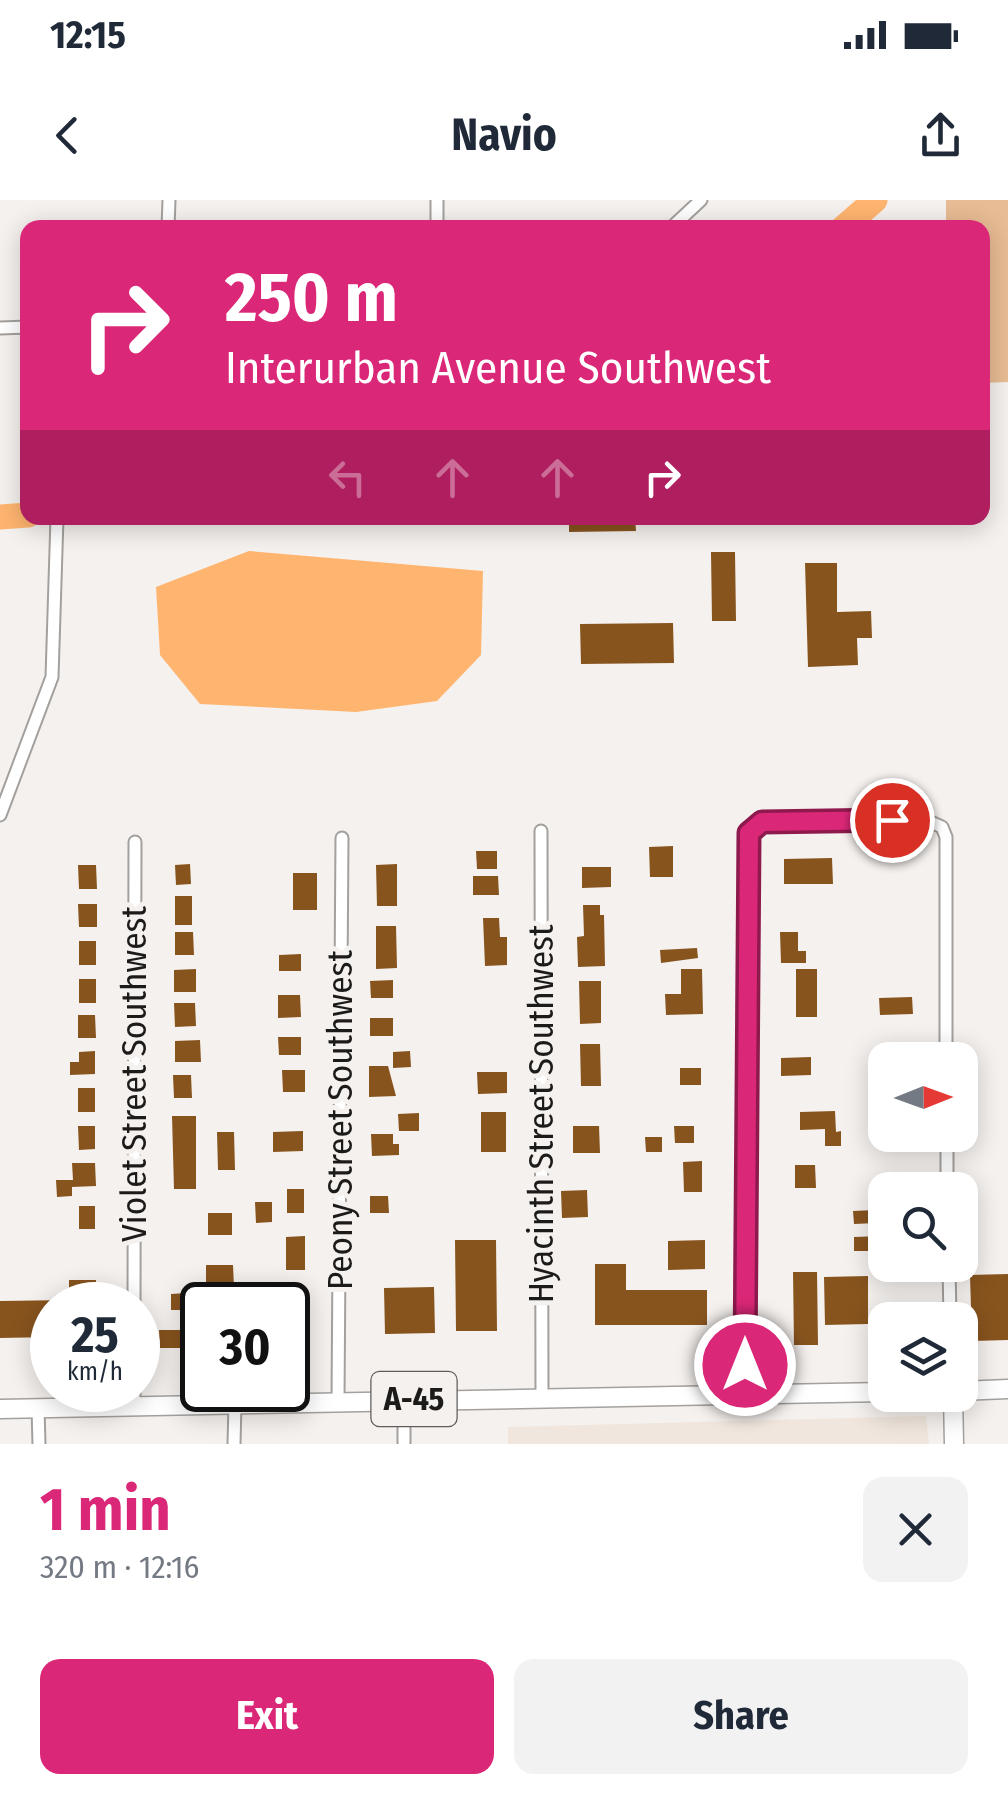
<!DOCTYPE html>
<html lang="en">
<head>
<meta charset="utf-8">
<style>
  :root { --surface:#fff; --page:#f2f2f3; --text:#1f2937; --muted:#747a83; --accent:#db2777 }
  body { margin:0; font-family:"Fira Sans Condensed",sans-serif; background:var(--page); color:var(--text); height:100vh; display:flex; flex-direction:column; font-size:38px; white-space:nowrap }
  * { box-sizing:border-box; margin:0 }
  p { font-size:32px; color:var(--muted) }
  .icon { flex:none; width:55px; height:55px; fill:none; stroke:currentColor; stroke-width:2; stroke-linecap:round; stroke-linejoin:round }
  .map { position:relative; height:1244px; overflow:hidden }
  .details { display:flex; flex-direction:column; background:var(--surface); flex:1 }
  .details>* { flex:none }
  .banner { position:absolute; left:20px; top:20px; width:970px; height:305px; border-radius:20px; box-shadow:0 5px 25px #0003; background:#db2777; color:#fff; overflow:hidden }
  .needle { width:65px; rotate:89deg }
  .fabs { position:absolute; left:868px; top:842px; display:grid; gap:20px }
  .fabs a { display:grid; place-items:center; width:110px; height:110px; border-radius:20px; background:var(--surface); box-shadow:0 5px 25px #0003; font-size:50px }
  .speed { position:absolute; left:30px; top:1082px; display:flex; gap:20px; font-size:50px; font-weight:700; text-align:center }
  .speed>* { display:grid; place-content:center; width:130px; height:130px; border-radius:50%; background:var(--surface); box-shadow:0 5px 25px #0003; line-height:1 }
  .speed small { font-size:25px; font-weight:400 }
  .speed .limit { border:5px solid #111; border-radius:15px; background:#fff; color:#111 }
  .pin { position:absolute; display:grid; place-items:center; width:85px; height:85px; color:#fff; margin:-42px; border:5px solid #fff; border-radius:50%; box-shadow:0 2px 10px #0007 }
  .me { position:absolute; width:110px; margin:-55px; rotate:0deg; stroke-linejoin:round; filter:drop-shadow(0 0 8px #0008) }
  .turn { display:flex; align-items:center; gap:35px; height:210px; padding:0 40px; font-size:45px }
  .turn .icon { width:130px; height:130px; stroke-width:2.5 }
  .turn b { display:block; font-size:70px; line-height:85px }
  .lanes { display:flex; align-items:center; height:95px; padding:0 40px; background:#0003; justify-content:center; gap:50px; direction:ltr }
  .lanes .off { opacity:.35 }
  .round { display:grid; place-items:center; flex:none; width:105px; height:105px; border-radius:20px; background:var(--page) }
  .summary { display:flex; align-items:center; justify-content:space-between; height:170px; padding:0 40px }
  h1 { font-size:60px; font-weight:700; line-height:75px; color:var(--accent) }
  .primary-button { display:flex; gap:20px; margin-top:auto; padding:20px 40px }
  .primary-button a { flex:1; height:115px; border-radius:20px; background:var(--accent); color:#fff; font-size:40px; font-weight:700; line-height:115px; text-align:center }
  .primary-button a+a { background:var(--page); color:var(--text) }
  .status { display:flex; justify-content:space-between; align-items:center; height:70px; padding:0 50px; background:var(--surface); direction:ltr }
  .status svg { height:28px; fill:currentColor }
  header { display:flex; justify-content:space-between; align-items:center; height:130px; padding:0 40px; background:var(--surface); font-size:45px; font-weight:700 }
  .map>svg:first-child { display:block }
  .built { fill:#f0e6dd }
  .green { fill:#e8bc94 }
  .water { fill:#ffb570 }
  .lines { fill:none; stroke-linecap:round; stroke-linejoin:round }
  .river { stroke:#ffb570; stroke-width:25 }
  .building { fill:#88541e }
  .minor-casing { stroke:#a3a09d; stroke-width:15 }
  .secondary-casing { stroke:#a3a09d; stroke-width:21 }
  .primary-casing { stroke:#a3a09d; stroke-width:21 }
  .minor { stroke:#fff; stroke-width:11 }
  .secondary { stroke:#fff; stroke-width:18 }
  .primary { stroke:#fff; stroke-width:18 }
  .route-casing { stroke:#8e194d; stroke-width:25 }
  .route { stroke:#db2777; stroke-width:18 }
  .labels { text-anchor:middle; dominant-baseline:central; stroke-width:10; stroke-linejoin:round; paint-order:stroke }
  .shield { fill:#f5f1ee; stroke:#5e5b5a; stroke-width:2.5 }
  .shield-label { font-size:32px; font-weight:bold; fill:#1d1b1a }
  .street-label { font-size:35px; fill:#1d1b1a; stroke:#f5f1ee }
</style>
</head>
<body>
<div class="status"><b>12:15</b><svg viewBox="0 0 49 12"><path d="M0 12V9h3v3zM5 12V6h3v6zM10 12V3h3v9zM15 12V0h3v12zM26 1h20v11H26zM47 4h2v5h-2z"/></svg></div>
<header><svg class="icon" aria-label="back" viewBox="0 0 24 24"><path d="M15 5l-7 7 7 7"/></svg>Navio<svg class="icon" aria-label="share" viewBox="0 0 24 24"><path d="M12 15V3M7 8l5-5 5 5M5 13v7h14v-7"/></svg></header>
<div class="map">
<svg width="1008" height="1244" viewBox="0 0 1008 1244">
  <rect width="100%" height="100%" fill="#f5f1ee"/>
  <!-- built -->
  <polygon class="built" points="926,1216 929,1244 508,1244 508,1227"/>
  <!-- green -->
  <polygon class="green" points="946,0 1008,0 1008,182 983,183 982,28 946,27"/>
  <!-- water -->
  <polygon class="water" points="249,351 483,371 481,455 437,501 356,512 200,504 160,455 156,387"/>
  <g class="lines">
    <!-- river -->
    <g class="river">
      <polyline points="843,28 875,0"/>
      <polyline points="0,317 28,315"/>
    </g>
  </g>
  <!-- building -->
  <g class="building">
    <polygon points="569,318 635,318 636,331 569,332"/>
    <polygon points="711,352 735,352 736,421 712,421"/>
    <polygon points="805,363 837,363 837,412 871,411 872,438 857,438 858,465 808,467"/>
    <polygon points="673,423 674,463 581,464 580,424"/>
    <polygon points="673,646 673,677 650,677 649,647"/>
    <polygon points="476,651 497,651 497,669 477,669"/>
    <polygon points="832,658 833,684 784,684 784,659"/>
    <polygon points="190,664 191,684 176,685 175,665"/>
    <polygon points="397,664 397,706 377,706 376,665"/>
    <polygon points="78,665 96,665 97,689 79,689"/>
    <polygon points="582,667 611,667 611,687 582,688"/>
    <rect x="293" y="673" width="24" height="37"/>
    <polygon points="473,676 498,676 499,695 473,695"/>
    <rect x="175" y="696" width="17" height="29"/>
    <polygon points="78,704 97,704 97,727 79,727"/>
    <polygon points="583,705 600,705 600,715 604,715 605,766 578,767 577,737 584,736"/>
    <polygon points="483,718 499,718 500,737 507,737 507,765 485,766"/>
    <polygon points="376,726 396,726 397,768 376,769"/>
    <polygon points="175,732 193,732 194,755 175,755"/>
    <polygon points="780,732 798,732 798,751 806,751 806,763 781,763"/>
    <rect x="79" y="741" width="17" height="24"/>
    <polygon points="697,748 698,758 661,763 660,750"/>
    <polygon points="301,754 301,771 279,771 279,755"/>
    <polygon points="196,769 196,792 174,792 174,770"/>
    <polygon points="681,769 702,769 703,814 666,815 665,794 681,794"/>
    <rect x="796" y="769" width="21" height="48"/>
    <rect x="79" y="779" width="17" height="24"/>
    <polygon points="393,780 393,798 371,798 370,781"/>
    <polygon points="579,781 601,781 601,823 580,824"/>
    <polygon points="278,795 300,795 301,817 278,818"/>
    <polygon points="912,797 913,814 880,815 879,798"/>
    <polygon points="174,803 195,803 196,826 175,827"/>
    <polygon points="78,815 95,815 96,838 78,838"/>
    <rect x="370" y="818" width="23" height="18"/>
    <polygon points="278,837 301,837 301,855 279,855"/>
    <polygon points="200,840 201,862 175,862 175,841"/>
    <polygon points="580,844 600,844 601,886 581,886"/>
    <rect x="884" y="849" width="24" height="11"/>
    <polygon points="95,851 95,874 70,875 70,862 79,862 79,852"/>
    <polygon points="410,851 411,867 393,868 393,852"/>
    <polygon points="811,857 811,875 781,876 781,858"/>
    <polygon points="369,866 388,866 396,896 369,897"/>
    <rect x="680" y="868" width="21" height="17"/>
    <polygon points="282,870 305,870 305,892 283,892"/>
    <polygon points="477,872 507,872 507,893 478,894"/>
    <polygon points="173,875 191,875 192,898 174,898"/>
    <rect x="78" y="888" width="17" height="24"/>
    <polygon points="885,897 885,935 878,935 877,898"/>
    <polygon points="835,911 836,932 841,931 841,946 825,946 825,929 800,930 800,912"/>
    <rect x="481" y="912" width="25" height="40"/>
    <polygon points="419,913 419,931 399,931 398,914"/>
    <polygon points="172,916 196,916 196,989 174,989"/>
    <polygon points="78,926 95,926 95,949 79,950"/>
    <polygon points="573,926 599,926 600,953 573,953"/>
    <polygon points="674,926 694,926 694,943 675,943"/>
    <polygon points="303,931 303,951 273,952 273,932"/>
    <polygon points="217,932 234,932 235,970 218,970"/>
    <polygon points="371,934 393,934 393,944 399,944 399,955 372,956"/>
    <polygon points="645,937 662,937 662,952 646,952"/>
    <polygon points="702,961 702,992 684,992 683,962"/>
    <polygon points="72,963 95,963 96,986 72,987 72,996 57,997 56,980 73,980"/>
    <polygon points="795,965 815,965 816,988 795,988"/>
    <rect x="287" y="989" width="17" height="24"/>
    <polygon points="587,990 588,1017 562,1018 561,991"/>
    <polygon points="370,996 388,996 389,1013 370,1013"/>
    <polygon points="255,1002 272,1002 272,1022 256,1023"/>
    <rect x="79" y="1006" width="16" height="23"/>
    <polygon points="876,1010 876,1023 854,1024 853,1011"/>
    <rect x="208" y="1013" width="24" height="22"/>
    <polygon points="305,1036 305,1070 286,1070 286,1037"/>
    <polygon points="882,1036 883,1051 854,1051 854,1037"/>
    <polygon points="455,1040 496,1040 497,1131 456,1131"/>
    <polygon points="705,1040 705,1069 668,1070 668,1041"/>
    <polygon points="595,1064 626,1064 626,1090 707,1090 707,1125 595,1125"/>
    <polygon points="206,1065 233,1065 234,1087 206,1087"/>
    <polygon points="793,1072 817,1072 818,1145 794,1145"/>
    <polygon points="1008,1074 1008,1140 972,1141 970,1075"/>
    <polygon points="868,1076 868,1124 825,1125 824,1077"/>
    <polygon points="69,1080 96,1080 96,1100 109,1099 109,1105 52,1105 52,1137 0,1138 0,1101 69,1100"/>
    <polygon points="434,1087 435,1133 385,1134 384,1088"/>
    <polygon points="187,1093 187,1110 171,1110 171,1094"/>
    <polygon points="300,1095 301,1129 288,1129 288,1105 243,1105 243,1096"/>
    <polygon points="159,1130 187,1130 187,1148 160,1148"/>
  </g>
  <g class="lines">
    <defs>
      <g id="minor">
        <polyline points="437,0 437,28"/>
        <polyline points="168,28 169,0"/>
        <polyline points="671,28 701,0"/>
        <polyline points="0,128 28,127"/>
        <polyline points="0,615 52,477 57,318"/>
        <polyline points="541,631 542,1197"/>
        <polyline points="947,935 947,990"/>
        <polyline points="949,1065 950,1120"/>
        <polyline points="134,1105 135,642"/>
        <polyline points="745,1194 747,641 753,628 762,623 924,619 942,627 946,637 946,860"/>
        <polyline points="338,1201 342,638"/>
        <polyline points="134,1206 134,1190"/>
        <polyline points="38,1208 39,1244"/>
        <polyline points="234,1244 235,1204"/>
        <polyline points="404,1244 404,1199"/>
      </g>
      <polyline id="secondary" points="953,1195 954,1244"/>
      <g id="primary">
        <polyline points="960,1191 1008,1189"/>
        <polyline points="0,1209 885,1192"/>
      </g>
    </defs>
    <!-- minor casing -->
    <use href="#minor" class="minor-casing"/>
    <!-- secondary casing -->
    <use href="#secondary" class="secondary-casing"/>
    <!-- primary casing -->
    <use href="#primary" class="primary-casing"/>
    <!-- minor -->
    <use href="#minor" class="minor"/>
    <!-- secondary -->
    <use href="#secondary" class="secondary"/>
    <!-- primary -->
    <use href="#primary" class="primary"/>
  </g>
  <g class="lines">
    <defs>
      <polyline id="route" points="745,1165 749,633 762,622 892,620"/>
    </defs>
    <!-- route casing -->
    <use href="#route" class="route-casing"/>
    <!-- route -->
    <use href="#route" class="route"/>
  </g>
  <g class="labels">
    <!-- shield labels -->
    <rect class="shield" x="371.5" y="1172" width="85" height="54" rx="8"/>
    <g class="shield-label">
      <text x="414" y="1199">A-45</text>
    </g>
    <!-- street labels -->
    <g class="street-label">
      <text transform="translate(134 874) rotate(-90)">Violet Street Southwest</text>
      <text transform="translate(541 914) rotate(-90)">Hyacinth Street Southwest</text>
      <text transform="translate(340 920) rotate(-90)">Peony Street Southwest</text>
    </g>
  </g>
</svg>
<div class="fabs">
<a><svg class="needle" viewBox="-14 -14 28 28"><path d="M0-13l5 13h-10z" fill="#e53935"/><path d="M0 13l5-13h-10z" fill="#747a83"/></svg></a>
<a><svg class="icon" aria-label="search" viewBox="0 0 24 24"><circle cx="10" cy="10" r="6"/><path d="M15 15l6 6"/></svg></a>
<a><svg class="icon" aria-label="layers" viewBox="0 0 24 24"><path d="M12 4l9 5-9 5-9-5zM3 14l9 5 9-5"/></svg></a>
</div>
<div class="speed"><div>25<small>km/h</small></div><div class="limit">30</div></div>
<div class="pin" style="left:892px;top:620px;background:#d93025"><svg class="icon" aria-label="arrive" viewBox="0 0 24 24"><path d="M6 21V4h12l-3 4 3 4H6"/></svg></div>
<svg class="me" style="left:745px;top:1165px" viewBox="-20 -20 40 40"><circle r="17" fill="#db2777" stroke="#fff" stroke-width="3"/><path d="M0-11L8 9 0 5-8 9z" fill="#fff"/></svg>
<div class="banner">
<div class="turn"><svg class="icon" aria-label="right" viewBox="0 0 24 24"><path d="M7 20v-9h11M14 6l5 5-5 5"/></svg><div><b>250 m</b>Interurban Avenue Southwest</div></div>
<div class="lanes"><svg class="icon off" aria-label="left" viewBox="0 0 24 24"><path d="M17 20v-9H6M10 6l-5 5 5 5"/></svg><svg class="icon off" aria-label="ahead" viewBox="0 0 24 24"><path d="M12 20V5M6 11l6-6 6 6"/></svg><svg class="icon off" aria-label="ahead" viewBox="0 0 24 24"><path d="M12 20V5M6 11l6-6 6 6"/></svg><svg class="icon" aria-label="right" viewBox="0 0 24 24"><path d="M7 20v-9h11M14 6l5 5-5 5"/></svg></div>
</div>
</div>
<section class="details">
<div class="summary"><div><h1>1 min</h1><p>320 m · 12:16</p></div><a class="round"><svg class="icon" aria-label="close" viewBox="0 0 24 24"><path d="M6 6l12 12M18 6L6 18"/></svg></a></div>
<div class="primary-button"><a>Exit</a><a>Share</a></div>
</section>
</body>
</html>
